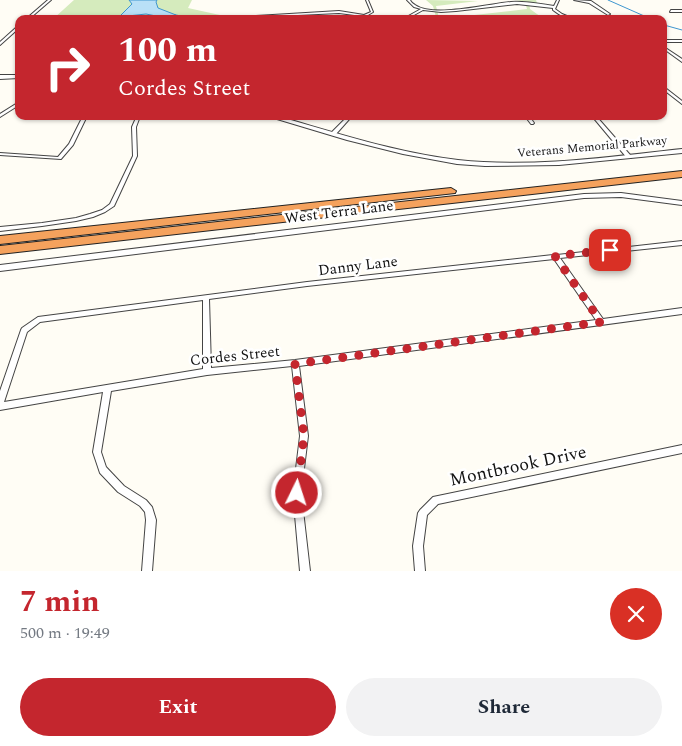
<!DOCTYPE html>
<html lang="en">
<head>
<meta charset="utf-8">
<style>
  :root { --surface:#fff; --page:#f2f2f3; --text:#1f2937; --muted:#747a83; --accent:#c4262e }
  body { margin:0; font-family:Spectral,serif; background:var(--page); color:var(--text); height:100vh; display:flex; flex-direction:column; font-size:19px; white-space:nowrap }
  * { box-sizing:border-box; margin:0 }
  p { font-size:16px; color:var(--muted) }
  .icon { flex:none; width:28px; height:28px; fill:none; stroke:currentColor; stroke-width:2; stroke-linecap:round; stroke-linejoin:round }
  .map { position:relative; height:571px; overflow:hidden }
  .details { display:flex; flex-direction:column; background:var(--surface); flex:1 }
  .details>* { flex:none }
  .guide { position:absolute; left:15px; top:15px; width:652px; height:105px; border-radius:10px; box-shadow:0 1px 4px #0004; background:#c4262e; color:#fff; overflow:hidden }
  .pin { position:absolute; display:grid; place-items:center; width:42px; height:42px; color:#fff; margin:-21px; border-radius:10px; box-shadow:0 2px 8px #0006 }
  .me { position:absolute; width:55px; margin:-28px; rotate:4deg; stroke-linejoin:round; filter:drop-shadow(0 0 4px #0008) }
  .turn { display:flex; align-items:center; gap:18px; height:105px; padding:0 20px; font-size:22px }
  .turn .icon { width:65px; height:65px; stroke-width:2.5 }
  .turn b { display:block; font-size:35px; line-height:42px }
  .round { display:grid; place-items:center; flex:none; width:52px; height:52px; border-radius:26px; background:var(--page) }
  .overview { display:flex; align-items:center; justify-content:space-between; height:85px; padding:0 20px }
  h1 { font-size:30px; font-weight:700; line-height:38px; color:var(--accent) }
  .cta { display:flex; gap:10px; margin-top:auto; padding:10px 20px }
  .cta a { flex:1; height:58px; border-radius:30px; background:var(--accent); color:#fff; font-size:20px; font-weight:700; line-height:58px; text-align:center }
  .cta a+a { background:var(--page); color:var(--text) }
  .map>svg:first-child { display:block }
  .green { fill:#d5ebbd }
  .water { fill:#b9e0f7; stroke:#3f96cf }
  .lines { fill:none; stroke-linecap:round; stroke-linejoin:round }
  .stream { stroke:#3f96cf; stroke-width:1 }
  .minor-casing { stroke:#444; stroke-width:2 }
  .tertiary-casing { stroke:#444; stroke-width:2 }
  .motorway-casing { stroke:#222; stroke-width:2 }
  .minor { fill:#fff; fill-rule:evenodd }
  .tertiary { fill:#fff; fill-rule:evenodd }
  .motorway { fill:#f5a25d; fill-rule:evenodd }
  .route { stroke:#c4262e; stroke-width:9; stroke-dasharray:0 16.2 }
  .labels { text-anchor:middle; dominant-baseline:central; stroke-width:5; stroke-linejoin:round; paint-order:stroke }
  .far-street-label { font-size:12px; fill:#111; stroke:#fff }
  .street-label { font-size:15px; fill:#111; stroke:#fff }
  .near-street-label { font-size:18px; fill:#111; stroke:#fff }
</style>
</head>
<body>
<div class="map">
<svg width="682" height="571" viewBox="0 0 682 571">
  <rect width="100%" height="100%" fill="#fffdf5"/>
  <!-- green -->
  <g class="green">
    <polygon points="74,0 192,0 188,8 238,19 53,19"/>
    <polygon points="426,0 478,1 436,6 439,18 448,18 527,9 525,2 516,0 536,0 537,3 529,3 530,9 544,19 431,19 436,17 433,6"/>
  </g>
  <!-- water -->
  <polygon class="water" points="129,0 157,0 156,2 158,8 176,15 166,18 146,14 119,17 132,4"/>
  <g class="lines">
    <!-- stream -->
    <g class="stream">
      <polyline points="608,0 651,19"/>
      <polyline points="176,15 191,18"/>
      <polyline points="664,25 682,30"/>
    </g>
    <defs>
      <g id="minor">
        <polygon points="48,0 51,0 29,19 26,19"/>
        <polygon points="366,0 368,0 373,12 363,18 362,16 339,13 257,17 256,16 339,11 364,15 371,12"/>
        <path d="M407 0H410C411 2 413 4 415 5 434 18 488 4 511 2 526 1 540 4 554 6L557 0H559L555 9 562 14 574 19C565 19 560 15 553 10V8L517 4 456 11 441 12 423 10 407 19H403L421 9 414 7Z"/>
        <polygon points="574,0 591,1 610,14 608,15 589,3"/>
        <polygon points="671,10 682,10 682,12 670,12"/>
        <polygon points="19,25 19,28 0,45 0,42"/>
        <rect x="664" y="40" width="18" height="2"/>
        <polygon points="664,47 682,59 682,62 664,49"/>
        <polygon points="664,87 682,101 682,104 664,90"/>
        <polygon points="19,102 19,105 0,117 0,114"/>
        <polygon points="83,116 87,116 73,145 61,159 0,155 0,153 58,157 69,144"/>
        <polygon points="348,116 352,116 336,134 332,134 332,132"/>
        <polygon points="525,116 529,116 534,123 533,124 531,124"/>
        <polygon points="592,116 596,116 631,156 631,158 627,158"/>
        <polygon points="136,118 139,119 136,127 137,156 114,206 105,212 93,217 76,221 42,226 0,231 0,227 42,223 76,218 90,214 102,210 110,204 133,156 132,127"/>
        <path d="M682 241V245L560 258 603 319 682 308V314L299 366 308 436 301 493 310 571H300L293 493 300 436 292 366 207 375 111 391 101 452 106 467 124 486 146 500 152 507 156 520 152 571H142L146 520 145 512 140 506 118 492 100 473 93 452 103 392 0 410V391L21 330 22 328 38 317 307 282 553 255 555 254 557 255ZM554 259 596 320 295 360 211 368 209 299 307 286ZM203 300V369L4 402 27 332 40 322Z"/>
        <polygon points="682,445 682,453 438,504 427,515 423,546 425,571 415,571 413,546 418,513 420,510 433,497"/>
      </g>
      <g id="tertiary">
        <polygon points="0,75 19,75 19,78 0,79"/>
        <path d="M267 116H277C337 133 397 153 458 160 533 168 608 157 682 149V153L559 165 485 166 457 164 403 154 347 140Z"/>
        <polygon points="621,193 682,201 682,205 621,197 584,198 0,271 0,265 584,194"/>
      </g>
      <g id="motorway">
        <polygon points="682,171 682,177 0,254 0,246"/>
        <polygon points="451,188 456,191 455,193 0,244 0,236"/>
      </g>
    </defs>
    <!-- minor casing -->
    <use href="#minor" class="minor-casing"/>
    <!-- tertiary casing -->
    <use href="#tertiary" class="tertiary-casing"/>
    <!-- motorway casing -->
    <use href="#motorway" class="motorway-casing"/>
    <!-- minor -->
    <use href="#minor" class="minor"/>
    <!-- tertiary -->
    <use href="#tertiary" class="tertiary"/>
    <!-- motorway -->
    <use href="#motorway" class="motorway"/>
  </g>
  <g class="lines">
    <!-- route -->
    <polyline class="route" points="297,493 304,436 295,364 601,322 555,256 610,250"/>
  </g>
  <g class="labels">
    <!-- far-street labels -->
    <g class="far-street-label">
      <text transform="translate(592 147) rotate(-5)">Veterans Memorial Parkway</text>
    </g>
    <!-- street labels -->
    <g class="street-label">
      <text transform="translate(339 212) rotate(-7)">West Terra Lane</text>
      <text transform="translate(358 266) rotate(-7)">Danny Lane</text>
      <text transform="translate(235 356) rotate(-6)">Cordes Street</text>
    </g>
    <!-- near-street labels -->
    <g class="near-street-label">
      <text transform="translate(518 466) rotate(-12)">Montbrook Drive</text>
    </g>
  </g>
</svg>
<div class="pin" style="left:610px;top:250px;background:#d93025"><svg class="icon" aria-label="arrive" viewBox="0 0 24 24"><path d="M6 21V4h12l-3 4 3 4H6"/></svg></div>
<svg class="me" style="left:297px;top:493px" viewBox="-20 -20 40 40"><circle r="17" fill="#c4262e" stroke="#fff" stroke-width="3"/><path d="M0-11L8 9 0 5-8 9z" fill="#fff"/></svg>
<div class="guide">
<div class="turn"><svg class="icon" aria-label="right" viewBox="0 0 24 24"><path d="M7 20v-9h11M14 6l5 5-5 5"/></svg><div><b>100 m</b>Cordes Street</div></div>
</div>
</div>
<section class="details">
<div class="overview"><div><h1>7 min</h1><p>500 m · 19:49</p></div><a class="round" style="background:#d93025;color:#fff"><svg class="icon" aria-label="close" viewBox="0 0 24 24"><path d="M6 6l12 12M18 6L6 18"/></svg></a></div>
<div class="cta"><a>Exit</a><a>Share</a></div>
</section>
</body>
</html>
